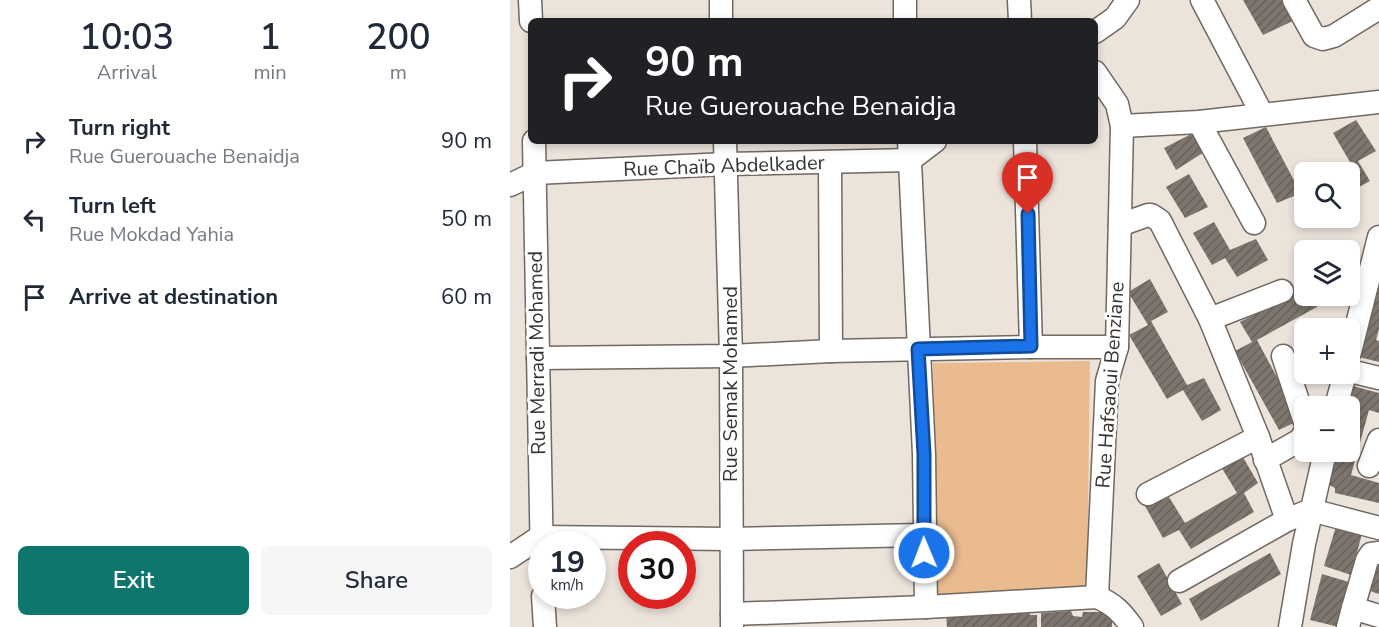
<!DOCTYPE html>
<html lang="en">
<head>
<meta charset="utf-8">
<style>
  :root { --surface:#fff; --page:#f6f6f7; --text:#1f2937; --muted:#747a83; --accent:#0f766e }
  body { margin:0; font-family:"Nunito Sans",sans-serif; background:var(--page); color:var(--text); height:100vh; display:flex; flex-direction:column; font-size:22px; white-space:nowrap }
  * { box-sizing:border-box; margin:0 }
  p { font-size:20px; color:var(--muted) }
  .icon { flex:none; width:33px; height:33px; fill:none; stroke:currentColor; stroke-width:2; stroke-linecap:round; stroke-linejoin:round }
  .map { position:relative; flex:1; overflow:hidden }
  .drawer { display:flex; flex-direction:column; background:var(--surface); width:510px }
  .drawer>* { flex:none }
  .guide { position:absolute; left:18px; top:18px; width:570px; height:126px; border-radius:9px; box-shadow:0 3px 9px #0003; background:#202124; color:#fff; overflow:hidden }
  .buttons { position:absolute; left:784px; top:162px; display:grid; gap:12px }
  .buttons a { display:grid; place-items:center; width:66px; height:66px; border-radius:9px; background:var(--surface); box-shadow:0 3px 9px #0003; font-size:30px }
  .speed { position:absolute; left:18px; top:531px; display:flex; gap:12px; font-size:30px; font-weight:700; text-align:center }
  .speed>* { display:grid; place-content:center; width:78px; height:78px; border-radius:50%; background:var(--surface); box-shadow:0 3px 9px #0003; line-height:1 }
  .speed small { font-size:15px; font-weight:400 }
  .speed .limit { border:9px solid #d22; background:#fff; color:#111 }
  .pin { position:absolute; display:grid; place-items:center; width:51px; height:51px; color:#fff; margin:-62px -26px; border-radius:50% 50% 50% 0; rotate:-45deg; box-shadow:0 0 6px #0007 }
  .pin .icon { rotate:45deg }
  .me { position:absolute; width:66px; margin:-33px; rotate:359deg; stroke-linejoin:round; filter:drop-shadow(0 0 4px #0008) }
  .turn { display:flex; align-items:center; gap:21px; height:126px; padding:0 18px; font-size:27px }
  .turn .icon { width:78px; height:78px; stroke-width:2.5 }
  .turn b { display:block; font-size:42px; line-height:51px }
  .eta { display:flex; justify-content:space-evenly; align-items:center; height:102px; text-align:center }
  .eta b { font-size:36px; font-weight:600; line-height:42px }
  .action { display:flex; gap:12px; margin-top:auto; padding:12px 18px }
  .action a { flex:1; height:69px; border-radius:9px; background:var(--accent); color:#fff; font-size:24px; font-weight:600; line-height:69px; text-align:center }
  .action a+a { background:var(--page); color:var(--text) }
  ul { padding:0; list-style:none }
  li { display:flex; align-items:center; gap:18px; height:78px; padding:0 18px }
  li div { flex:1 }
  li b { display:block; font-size:22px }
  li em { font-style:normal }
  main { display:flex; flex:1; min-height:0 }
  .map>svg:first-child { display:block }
  .pitch { fill:#eabb8f }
  .building { fill:url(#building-hatch) }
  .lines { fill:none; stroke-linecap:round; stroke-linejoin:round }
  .minor-casing { stroke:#706861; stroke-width:25 }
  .minor { stroke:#fff; stroke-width:22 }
  .route-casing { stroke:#114b97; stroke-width:15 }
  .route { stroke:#1a73e8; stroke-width:10 }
  .labels { text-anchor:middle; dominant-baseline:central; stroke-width:6; stroke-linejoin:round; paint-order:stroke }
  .street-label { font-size:20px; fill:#36322f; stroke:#fff }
</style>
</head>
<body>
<main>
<section class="drawer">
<div class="eta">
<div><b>10:03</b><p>Arrival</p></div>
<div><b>1</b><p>min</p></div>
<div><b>200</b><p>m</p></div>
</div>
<ul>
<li><svg class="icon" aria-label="right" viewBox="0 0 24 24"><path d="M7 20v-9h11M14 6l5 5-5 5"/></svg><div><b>Turn right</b><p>Rue Guerouache Benaidja</p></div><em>90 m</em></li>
<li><svg class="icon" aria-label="left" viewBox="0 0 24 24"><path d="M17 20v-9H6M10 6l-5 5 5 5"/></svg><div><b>Turn left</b><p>Rue Mokdad Yahia</p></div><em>50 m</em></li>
<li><svg class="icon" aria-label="arrive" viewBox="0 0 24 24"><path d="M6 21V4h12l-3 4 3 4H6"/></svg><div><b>Arrive at destination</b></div><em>60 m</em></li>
</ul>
<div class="action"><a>Exit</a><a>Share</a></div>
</section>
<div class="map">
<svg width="869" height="627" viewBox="0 0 869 627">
  <defs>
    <pattern id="building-hatch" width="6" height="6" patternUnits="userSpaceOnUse" patternTransform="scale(1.5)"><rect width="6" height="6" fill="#7d756e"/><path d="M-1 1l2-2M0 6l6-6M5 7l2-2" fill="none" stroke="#67615b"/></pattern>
  </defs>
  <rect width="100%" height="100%" fill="#ece3db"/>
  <!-- pitch -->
  <polygon class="pitch" points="580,361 577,592 428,595 423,363"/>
  <!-- building -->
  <g class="building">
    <polygon points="733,0 780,0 789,18 753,35"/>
    <polygon points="846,120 866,151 848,161 860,181 840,192 840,172 819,172 840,162 823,133"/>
    <polygon points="756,127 788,188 795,184 795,215 784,196 767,203 733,138"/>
    <polygon points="689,130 699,149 666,170 654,148"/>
    <polygon points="679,174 698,207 675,218 656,187"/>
    <polygon points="704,222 720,250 746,239 758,260 727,277 715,258 702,265 683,233"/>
    <polygon points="869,264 869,329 866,340 869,341 869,362 845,356"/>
    <polygon points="640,279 658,312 641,321 677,385 694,378 711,410 692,421 673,390 657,399 619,335 638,325 618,292"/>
    <polygon points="795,288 795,296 801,296 807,307 747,340 790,420 769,430 725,351 742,342 730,322"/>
    <polygon points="843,386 869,393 869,413 859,410 841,475 869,483 869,503 825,493 825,488 819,485 827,452 840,452 840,406 838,406"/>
    <polygon points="730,452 748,483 734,493 744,512 681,549 669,530 653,538 635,506 659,497 675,523 727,493 710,465"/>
    <polygon points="827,523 853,530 841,575 814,566"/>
    <polygon points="760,553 771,574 691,621 679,599"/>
    <polygon points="868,560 869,560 869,594 860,591"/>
    <polygon points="649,563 672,604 651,616 627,576"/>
    <polygon points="812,574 839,582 829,627 800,620"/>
    <polygon points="482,610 519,610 520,615 527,615 527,627 437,627 436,614 481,615"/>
    <polygon points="561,611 563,616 572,617 573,612 602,612 602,627 531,627 531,613"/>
  </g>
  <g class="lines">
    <defs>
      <g id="minor">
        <polyline points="20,0 21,21"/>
        <polyline points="211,0 211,21"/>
        <polyline points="395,0 395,21"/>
        <polyline points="509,0 510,21"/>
        <polyline points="692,0 752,114"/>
        <polyline points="784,0 804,36 813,39 824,36 869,8"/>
        <polyline points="585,32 605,18 618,0"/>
        <polyline points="585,72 607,104 612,126 607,347 597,381 587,597"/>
        <polyline points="689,122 744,223"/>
        <polyline points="612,126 689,122 869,102"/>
        <polyline points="24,141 32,565"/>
        <polyline points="215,141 221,356 222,627"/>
        <polyline points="399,141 414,454 416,607"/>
        <polyline points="515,141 521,347"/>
        <polyline points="320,162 321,351"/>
        <polyline points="0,185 25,173 216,164 400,160 425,141"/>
        <polyline points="610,225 638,215 641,215 650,221 700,319 772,291"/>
        <polyline points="700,319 748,437"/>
        <polyline points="840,352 869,237"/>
        <polyline points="773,356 795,422"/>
        <polyline points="28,358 221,356 321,351 521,347 607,347"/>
        <polyline points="840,371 869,378"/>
        <polyline points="826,406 835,374"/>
        <polyline points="755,460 790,440 795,432"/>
        <polyline points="859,466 869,440"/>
        <polyline points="638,494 748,437 777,520"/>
        <polyline points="0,557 30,537 221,539 413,535"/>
        <polyline points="669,581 777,520 801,510 869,528"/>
        <polyline points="33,596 35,627"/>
        <polyline points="843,608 857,560 861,554 869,553"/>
        <path d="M222 614 416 607 587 597C604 604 612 613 622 627"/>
        <polyline points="780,627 794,544 815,452"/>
        <polyline points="838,627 843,608 869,616"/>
      </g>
    </defs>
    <!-- minor casing -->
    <use href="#minor" class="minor-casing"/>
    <!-- minor -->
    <use href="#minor" class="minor"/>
  </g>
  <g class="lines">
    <defs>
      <polyline id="route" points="414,553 414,454 408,349 521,346 518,214"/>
    </defs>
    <!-- route casing -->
    <use href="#route" class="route-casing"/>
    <!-- route -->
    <use href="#route" class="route"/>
  </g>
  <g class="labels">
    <!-- street labels -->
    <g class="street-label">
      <text transform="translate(214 166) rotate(-2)">Rue Chaïb Abdelkader</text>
      <text transform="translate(27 353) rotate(-91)">Rue Merradi Mohamed</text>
      <text transform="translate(220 384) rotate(-90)">Rue Semak Mohamed</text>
      <text transform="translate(600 385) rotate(-86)">Rue Hafsaoui Benziane</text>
    </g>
  </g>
</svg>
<div class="buttons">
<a><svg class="icon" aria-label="search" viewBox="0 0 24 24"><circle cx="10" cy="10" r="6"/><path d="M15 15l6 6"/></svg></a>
<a><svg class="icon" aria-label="layers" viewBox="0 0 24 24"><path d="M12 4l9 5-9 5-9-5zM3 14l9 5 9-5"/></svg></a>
<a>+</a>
<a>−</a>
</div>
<div class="speed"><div>19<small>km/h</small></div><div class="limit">30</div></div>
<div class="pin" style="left:518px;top:214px;background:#d93025"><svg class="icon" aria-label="arrive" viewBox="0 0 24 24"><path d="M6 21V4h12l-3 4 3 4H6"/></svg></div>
<svg class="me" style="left:414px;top:553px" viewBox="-20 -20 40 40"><circle r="17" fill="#1a73e8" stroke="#fff" stroke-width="3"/><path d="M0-11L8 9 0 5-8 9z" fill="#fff"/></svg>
<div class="guide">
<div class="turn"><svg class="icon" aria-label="right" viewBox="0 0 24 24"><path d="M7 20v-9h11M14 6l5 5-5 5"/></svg><div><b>90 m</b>Rue Guerouache Benaidja</div></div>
</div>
</div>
</main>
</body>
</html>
